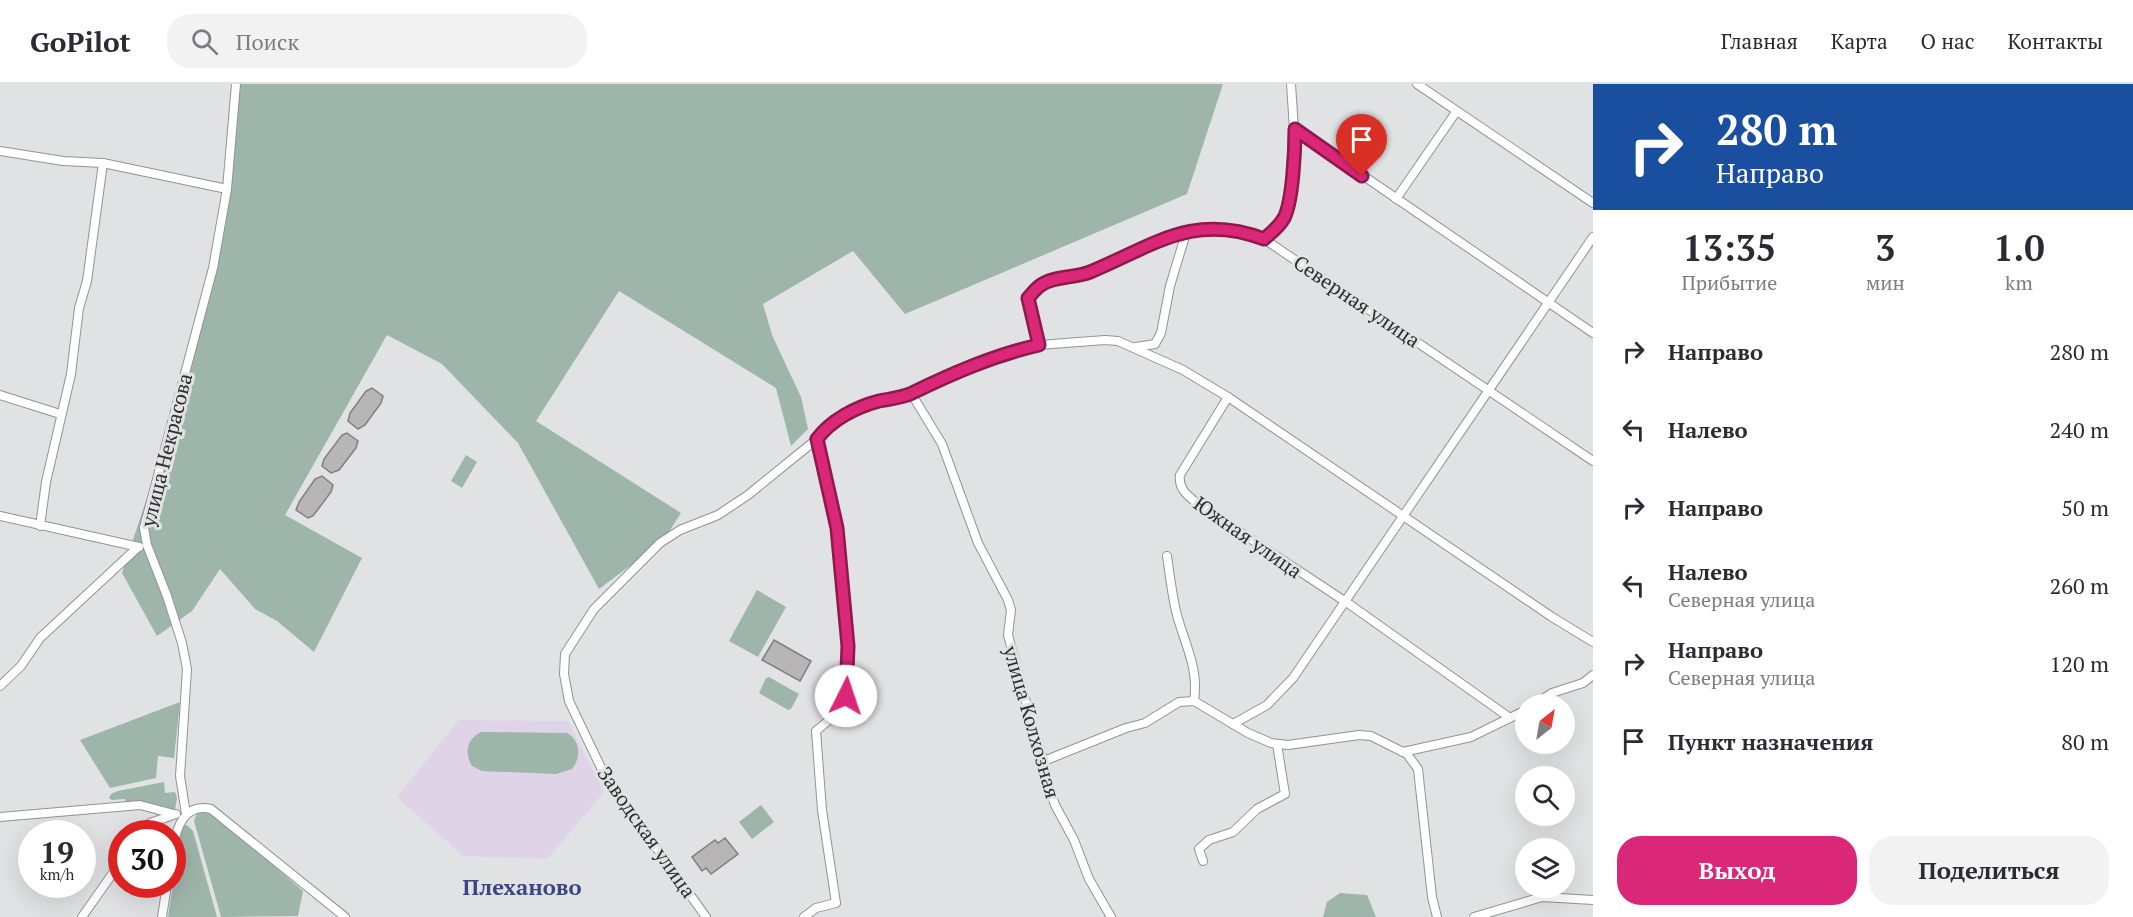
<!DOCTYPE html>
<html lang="ru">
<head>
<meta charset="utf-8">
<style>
  :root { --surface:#fff; --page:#f2f2f3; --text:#2b2b33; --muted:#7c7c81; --line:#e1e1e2; --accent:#db2777 }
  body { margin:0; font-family:"PT Serif",serif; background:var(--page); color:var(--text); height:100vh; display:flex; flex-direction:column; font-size:22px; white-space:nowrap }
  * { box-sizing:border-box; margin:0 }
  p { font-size:20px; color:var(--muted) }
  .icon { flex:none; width:33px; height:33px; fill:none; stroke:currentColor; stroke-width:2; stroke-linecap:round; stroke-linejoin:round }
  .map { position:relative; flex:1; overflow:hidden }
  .panel { display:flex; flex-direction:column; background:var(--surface); width:540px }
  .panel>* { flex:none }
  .banner { background:#1a4fa0; color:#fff; overflow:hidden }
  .needle { width:39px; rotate:31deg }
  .fabs { position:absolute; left:1515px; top:610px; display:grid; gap:12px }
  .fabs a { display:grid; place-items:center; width:60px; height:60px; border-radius:50%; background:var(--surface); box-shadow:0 6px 24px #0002; font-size:30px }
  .speed { position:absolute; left:18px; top:736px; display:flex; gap:12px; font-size:30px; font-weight:700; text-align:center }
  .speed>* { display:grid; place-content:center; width:78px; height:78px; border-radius:50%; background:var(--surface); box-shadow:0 6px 24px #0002; line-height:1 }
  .speed small { font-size:15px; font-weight:400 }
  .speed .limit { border:9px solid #d22; background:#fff; color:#111 }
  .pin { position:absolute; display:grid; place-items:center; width:51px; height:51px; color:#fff; margin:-62px -26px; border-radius:50% 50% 50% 0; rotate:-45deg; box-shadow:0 0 6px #0007 }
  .pin .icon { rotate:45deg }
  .me { position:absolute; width:66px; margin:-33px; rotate:4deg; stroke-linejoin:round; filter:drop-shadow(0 0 4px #0008) }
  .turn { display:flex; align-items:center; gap:21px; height:126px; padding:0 24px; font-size:27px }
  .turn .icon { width:78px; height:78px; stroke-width:2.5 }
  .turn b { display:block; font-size:42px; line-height:51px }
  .eta { display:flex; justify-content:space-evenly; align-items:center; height:102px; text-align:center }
  .eta b { font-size:36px; font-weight:700; line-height:42px }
  .cta { display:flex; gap:12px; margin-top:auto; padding:12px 24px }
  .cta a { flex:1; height:69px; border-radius:24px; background:var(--accent); color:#fff; font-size:24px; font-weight:700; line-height:69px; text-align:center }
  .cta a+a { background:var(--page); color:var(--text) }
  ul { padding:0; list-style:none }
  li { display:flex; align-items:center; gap:18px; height:78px; padding:0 24px }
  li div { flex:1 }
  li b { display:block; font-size:22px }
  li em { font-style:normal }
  header { display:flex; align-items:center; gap:36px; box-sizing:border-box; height:84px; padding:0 30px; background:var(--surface); border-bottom:2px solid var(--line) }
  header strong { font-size:28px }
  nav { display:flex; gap:33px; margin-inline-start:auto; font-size:21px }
  .search { width:420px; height:54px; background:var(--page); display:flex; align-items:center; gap:15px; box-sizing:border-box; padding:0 21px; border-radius:24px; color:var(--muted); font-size:22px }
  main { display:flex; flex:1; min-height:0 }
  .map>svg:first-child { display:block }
  .education { fill:#dfd3e7 }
  .green { fill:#9eb5aa }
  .building { fill:#b7b5b6; stroke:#807e7f; stroke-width:1.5 }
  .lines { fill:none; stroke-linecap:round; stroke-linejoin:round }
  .minor-casing { stroke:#929395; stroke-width:10 }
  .minor { stroke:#fff; stroke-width:8 }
  .route-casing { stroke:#8e194d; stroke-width:15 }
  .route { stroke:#db2777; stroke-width:10 }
  .labels { text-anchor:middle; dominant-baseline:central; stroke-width:6; stroke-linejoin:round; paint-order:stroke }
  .street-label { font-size:20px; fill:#2e2e2f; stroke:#e1e2e4 }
  .quarter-label { font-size:22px; font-weight:bold; fill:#3b4682; stroke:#e1e2e4 }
</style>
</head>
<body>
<header>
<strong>GoPilot</strong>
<div class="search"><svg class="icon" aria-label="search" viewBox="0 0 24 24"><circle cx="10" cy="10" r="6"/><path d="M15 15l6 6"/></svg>Поиск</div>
<nav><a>Главная</a><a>Карта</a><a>О нас</a><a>Контакты</a></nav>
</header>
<main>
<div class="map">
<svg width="1593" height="833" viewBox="0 0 1593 833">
  <rect width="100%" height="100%" fill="#e1e2e4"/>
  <!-- education -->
  <polygon class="education" points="459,636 568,637 604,708 547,775 463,772 397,713"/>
  <!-- green -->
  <g class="green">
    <polygon points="236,0 1223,0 1187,110 905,230 853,167 763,220 772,251 801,313 808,345 791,362 776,304 619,207 536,337 681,429 663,457 599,505 518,359 442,280 387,251 285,431 362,474 314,568 277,537 255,525 220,485 192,527 157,552 122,489 181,311 224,124"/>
    <polygon points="466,371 477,378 462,404 451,397"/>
    <polygon points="757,506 786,523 758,573 729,557"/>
    <polygon points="769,593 799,610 791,625 788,626 759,609 766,594"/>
    <polygon points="180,618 174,674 158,672 156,694 110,704 80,656"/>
    <path d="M481 648 567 649C581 657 581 674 572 685L556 690 482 687 472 682C464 668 467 655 481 648Z"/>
    <polygon points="164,698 165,709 175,708 177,714 175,726 150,719 125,718 125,715 112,716 109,714 111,710 118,707"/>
    <polygon points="761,721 774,738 752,755 739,738"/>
    <polygon points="204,728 217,732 303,807 298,832 221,833 194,737 197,729"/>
    <polygon points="187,741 193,747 217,833 168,833 181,747 183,742"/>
    <polygon points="1340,809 1367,811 1376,833 1323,833 1327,818"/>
  </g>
  <!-- building -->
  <g class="building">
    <polygon points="372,304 383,312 381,319 365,341 358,345 348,337 350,329 366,307"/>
    <polygon points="347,349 358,357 356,364 339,386 331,389 322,382 324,375 342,351"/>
    <polygon points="322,392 333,401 331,408 313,432 308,434 296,426 299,418 315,395"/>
    <polygon points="774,556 811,577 800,597 762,576"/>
    <polygon points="725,754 738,770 711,790 706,784 702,787 692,773 715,756 718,759"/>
  </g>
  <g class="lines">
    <defs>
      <g id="minor">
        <polyline points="1417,0 1593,119"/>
        <polyline points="1295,45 1593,249"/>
        <polyline points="0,67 63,77 103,79 227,105"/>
        <polyline points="1396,115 1456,28"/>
        <polyline points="1264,155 1282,138 1289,116 1295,60 1291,0"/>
        <path d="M1039 261 1028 214C1032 210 1036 204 1041 201 1053 192 1076 194 1090 188 1153 162 1193 128 1264 155L1593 377"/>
        <polyline points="1136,263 1155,260 1161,249 1170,202 1186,149"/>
        <polyline points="911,309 942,360 978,459 1008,516 1011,526 1008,551 1034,648 1044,677 1048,700 1055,721 1074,756 1089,795 1111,833"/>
        <polyline points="0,311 60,330"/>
        <path d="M1228 313 1180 391C1178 405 1188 412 1198 420L1349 520 1510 634"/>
        <polyline points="0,432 139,463"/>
        <polyline points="40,442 46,398 71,290 79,224 87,197 103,79"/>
        <path d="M1167 472C1170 492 1172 512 1177 531 1185 561 1199 584 1194 617"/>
        <polyline points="0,602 21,582 40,554 137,464"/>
        <polyline points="1534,621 1552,609 1583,599 1593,591"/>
        <polyline points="1233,640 1267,621 1293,594 1593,153"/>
        <polyline points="1403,668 1471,653 1526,626"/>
        <polyline points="1044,677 1126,644 1145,639 1179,618 1194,617 1248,649 1271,659 1288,661 1359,651 1371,652 1407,670 1418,685 1432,813 1437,833"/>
        <polyline points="186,730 180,692 187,585 182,559 167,512 147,461 144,444 213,184 227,105 236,0"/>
        <polyline points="0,733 140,721 174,730"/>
        <polyline points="139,750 150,739 176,730"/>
        <path d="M172 765C177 743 184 719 211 725L345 833"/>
        <polyline points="1203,777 1199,765 1209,756 1233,748 1257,725 1285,710 1277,660"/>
        <polyline points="82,833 122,776"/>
        <polyline points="162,833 167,801"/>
        <polyline points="706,833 605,692 569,617 564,590 565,570 594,525 660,459 680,446 718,431 748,411 817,355 832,339 869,321 906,311 930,298 1015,266 1039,261 1105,256 1118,257 1183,286 1228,313 1552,533 1593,558"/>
        <polyline points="804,833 816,824 836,819 822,726 816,647 835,631 845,616 849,584 846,527 837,444 817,355"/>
        <polyline points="1474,833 1542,813 1593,816"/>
      </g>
    </defs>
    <!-- minor casing -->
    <use href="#minor" class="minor-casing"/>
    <!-- minor -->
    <use href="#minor" class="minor"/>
  </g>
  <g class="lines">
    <defs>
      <path id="route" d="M846 612 848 562 837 444 817 355C831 336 856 323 879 317 889 315 900 314 910 310 951 290 994 271 1039 261L1028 214C1032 210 1036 204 1041 201 1053 192 1076 194 1090 188 1153 162 1193 128 1264 155 1272 148 1279 143 1284 134 1293 117 1295 65 1295 45L1362 92"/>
    </defs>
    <!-- route casing -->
    <use href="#route" class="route-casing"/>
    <!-- route -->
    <use href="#route" class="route"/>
  </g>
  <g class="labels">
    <!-- street labels -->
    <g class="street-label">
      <text transform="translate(1357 217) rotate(34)">Северная улица</text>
      <text transform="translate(166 366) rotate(-76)">улица Некрасова</text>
      <text transform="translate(1248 453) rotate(35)">Южная улица</text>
      <text transform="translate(1032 638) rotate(74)">улица Колхозная</text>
      <text transform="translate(647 748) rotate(55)">Заводская улица</text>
    </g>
    <!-- quarter labels -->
    <g class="quarter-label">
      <text x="522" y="802">Плеханово</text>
    </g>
  </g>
</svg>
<div class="fabs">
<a><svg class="needle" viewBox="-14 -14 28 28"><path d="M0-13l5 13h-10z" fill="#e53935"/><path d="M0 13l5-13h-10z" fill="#7c7c81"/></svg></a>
<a><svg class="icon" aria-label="search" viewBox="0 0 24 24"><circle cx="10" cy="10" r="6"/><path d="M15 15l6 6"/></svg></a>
<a><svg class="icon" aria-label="layers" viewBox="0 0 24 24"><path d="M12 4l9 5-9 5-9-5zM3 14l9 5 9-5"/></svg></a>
</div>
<div class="speed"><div>19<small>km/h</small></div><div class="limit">30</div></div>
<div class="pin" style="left:1362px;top:92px;background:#d93025"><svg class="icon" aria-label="arrive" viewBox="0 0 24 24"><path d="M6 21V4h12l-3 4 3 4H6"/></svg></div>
<svg class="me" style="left:846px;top:612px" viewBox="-20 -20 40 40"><circle r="19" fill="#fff"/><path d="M0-13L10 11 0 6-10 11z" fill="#db2777"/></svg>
</div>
<section class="panel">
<div class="banner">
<div class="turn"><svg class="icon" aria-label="right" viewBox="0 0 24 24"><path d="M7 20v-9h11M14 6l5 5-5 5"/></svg><div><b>280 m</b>Направо</div></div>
</div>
<div class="eta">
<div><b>13:35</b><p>Прибытие</p></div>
<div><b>3</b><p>мин</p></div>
<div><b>1.0</b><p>km</p></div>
</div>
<ul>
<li><svg class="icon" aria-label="right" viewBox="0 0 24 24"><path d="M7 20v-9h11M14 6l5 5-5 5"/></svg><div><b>Направо</b></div><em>280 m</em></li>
<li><svg class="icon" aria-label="left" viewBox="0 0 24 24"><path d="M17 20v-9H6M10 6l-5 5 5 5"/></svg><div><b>Налево</b></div><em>240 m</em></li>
<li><svg class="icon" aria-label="right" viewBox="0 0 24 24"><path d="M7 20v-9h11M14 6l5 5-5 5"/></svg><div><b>Направо</b></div><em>50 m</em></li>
<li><svg class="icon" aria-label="left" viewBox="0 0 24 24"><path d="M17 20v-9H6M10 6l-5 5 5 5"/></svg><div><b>Налево</b><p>Северная улица</p></div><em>260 m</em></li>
<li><svg class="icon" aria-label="right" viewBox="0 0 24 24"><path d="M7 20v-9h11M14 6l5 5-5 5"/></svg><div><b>Направо</b><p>Северная улица</p></div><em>120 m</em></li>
<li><svg class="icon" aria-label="arrive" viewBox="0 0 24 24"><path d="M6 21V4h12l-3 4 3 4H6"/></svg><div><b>Пункт назначения</b></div><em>80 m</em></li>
</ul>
<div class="cta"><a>Выход</a><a>Поделиться</a></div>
</section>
</main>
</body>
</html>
